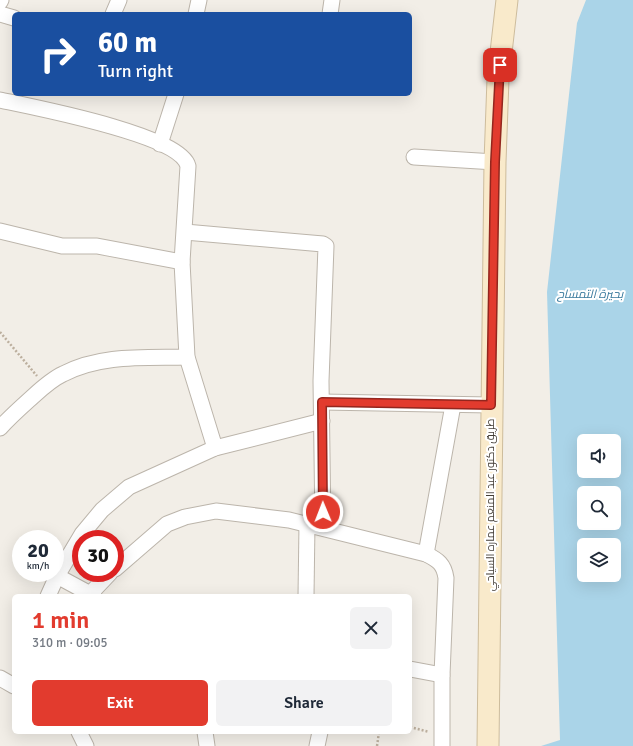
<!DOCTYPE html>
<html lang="en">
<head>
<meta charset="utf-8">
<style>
  :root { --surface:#fff; --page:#f2f2f3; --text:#1f2937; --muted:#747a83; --accent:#e23b2e }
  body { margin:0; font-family:Signika,Cairo,sans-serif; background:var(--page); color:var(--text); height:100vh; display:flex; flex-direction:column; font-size:15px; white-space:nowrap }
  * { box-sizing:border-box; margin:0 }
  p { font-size:13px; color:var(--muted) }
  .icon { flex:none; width:22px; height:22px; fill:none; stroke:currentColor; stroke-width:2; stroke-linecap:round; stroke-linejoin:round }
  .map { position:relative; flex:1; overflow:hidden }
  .sheet { position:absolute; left:12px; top:594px; width:400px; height:140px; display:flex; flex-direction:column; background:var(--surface); border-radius:6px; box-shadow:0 4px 16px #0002 }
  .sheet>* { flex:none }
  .hud { position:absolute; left:12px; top:12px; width:400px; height:84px; border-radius:6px; box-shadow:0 4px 16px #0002; background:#1a4fa0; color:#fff; overflow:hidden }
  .tools { position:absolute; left:577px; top:434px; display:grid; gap:8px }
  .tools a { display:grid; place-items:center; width:44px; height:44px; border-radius:6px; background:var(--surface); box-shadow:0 4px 16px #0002; font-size:20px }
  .speed { position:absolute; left:12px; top:530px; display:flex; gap:8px; font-size:20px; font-weight:700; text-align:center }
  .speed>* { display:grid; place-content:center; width:52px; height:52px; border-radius:50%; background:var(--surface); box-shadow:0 4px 16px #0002; line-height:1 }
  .speed small { font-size:10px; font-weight:400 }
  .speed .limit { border:6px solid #d22; background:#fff; color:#111 }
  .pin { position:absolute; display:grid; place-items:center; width:34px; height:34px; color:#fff; margin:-17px; border-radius:8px; box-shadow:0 2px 6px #0006 }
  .me { position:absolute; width:44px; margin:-22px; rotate:359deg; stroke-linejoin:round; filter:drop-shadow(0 0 3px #0008) }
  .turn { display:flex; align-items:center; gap:14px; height:84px; padding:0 20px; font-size:18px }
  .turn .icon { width:52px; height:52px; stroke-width:2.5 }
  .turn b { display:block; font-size:28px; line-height:34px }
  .round { display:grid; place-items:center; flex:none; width:42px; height:42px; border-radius:6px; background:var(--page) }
  .head { display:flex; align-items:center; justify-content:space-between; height:68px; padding:0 20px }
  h1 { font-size:24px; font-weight:600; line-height:30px; color:var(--accent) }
  .action { display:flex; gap:8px; margin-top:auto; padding:8px 20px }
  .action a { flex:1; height:46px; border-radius:6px; background:var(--accent); color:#fff; font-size:16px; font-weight:600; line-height:46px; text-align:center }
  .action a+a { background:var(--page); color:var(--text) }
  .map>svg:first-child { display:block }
  .water { fill:#aad4e8; fill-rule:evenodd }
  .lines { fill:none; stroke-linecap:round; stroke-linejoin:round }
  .minor-casing { stroke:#bcb5ab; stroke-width:17 }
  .secondary-casing { stroke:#cdbc9c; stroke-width:23 }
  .path { stroke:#bcaf9e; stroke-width:2.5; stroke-dasharray:2 2; stroke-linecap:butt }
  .minor { stroke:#fff; stroke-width:15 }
  .secondary { stroke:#f9eacb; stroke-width:21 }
  .route-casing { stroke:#93261e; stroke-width:10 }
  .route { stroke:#e23b2e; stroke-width:7 }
  .labels { text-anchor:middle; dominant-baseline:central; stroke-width:4; stroke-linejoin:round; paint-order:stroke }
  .street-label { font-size:11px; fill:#443e37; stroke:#fff }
  .water-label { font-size:12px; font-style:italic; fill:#3a7a9d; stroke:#fff }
</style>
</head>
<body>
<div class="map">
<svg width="633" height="746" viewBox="0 0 633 746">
  <rect width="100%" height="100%" fill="#f2eee7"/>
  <!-- water -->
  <path class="water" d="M586 0H633V746H541L560 740 547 292 577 23ZM584 441H614V471H584ZM584 493H614V523H584ZM584 545H614V575H584Z"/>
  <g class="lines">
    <defs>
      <g id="minor">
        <polyline points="0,2 1,0"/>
        <polyline points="0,14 14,18"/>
        <polyline points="113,14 119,0"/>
        <polyline points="196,14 199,0"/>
        <polyline points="330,14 332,0"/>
        <path d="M0 100C33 107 180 135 188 166L182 262 187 357 215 448"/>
        <polyline points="160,144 176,94"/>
        <polyline points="414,157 495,162"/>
        <polyline points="0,231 62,246 97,246 182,262"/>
        <polyline points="185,232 323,244 326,246 321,381 323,528"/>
        <polyline points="322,402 491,405"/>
        <path d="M0 428C9 418 19 409 29 400 39 391 50 380 63 374 101 354 145 358 187 357"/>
        <polyline points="426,554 453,405"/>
        <path d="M115 569 167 524 185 517 216 511 289 520 426 554C438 560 444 564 446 578L442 675V746"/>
        <polyline points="57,576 94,596"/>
        <polyline points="91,593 110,573"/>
        <polyline points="48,596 57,576 82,534 102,510 129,487 215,448 322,421"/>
        <polyline points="306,596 307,524"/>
        <polyline points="410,669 442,675"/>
        <polyline points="0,678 14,686"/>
        <polyline points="79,732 86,746"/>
        <polyline points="205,732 207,746"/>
        <polyline points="317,746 320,732"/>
      </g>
      <polyline id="secondary" points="488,746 495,162 498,79 507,0"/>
    </defs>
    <!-- minor casing -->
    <use href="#minor" class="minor-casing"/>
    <!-- secondary casing -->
    <use href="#secondary" class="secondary-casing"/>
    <!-- path -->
    <g class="path">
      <polyline points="0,332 37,376"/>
      <polyline points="410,727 429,732"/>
      <polyline points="377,746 379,732"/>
    </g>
    <!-- minor -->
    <use href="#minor" class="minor"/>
    <!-- secondary -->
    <use href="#secondary" class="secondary"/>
  </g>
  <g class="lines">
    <defs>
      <polyline id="route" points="323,512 322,402 491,405 495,162 500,65"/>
    </defs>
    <!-- route casing -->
    <use href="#route" class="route-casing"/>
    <!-- route -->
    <use href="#route" class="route"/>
  </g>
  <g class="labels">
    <!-- street labels -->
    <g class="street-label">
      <text transform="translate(490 505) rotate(-90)">طريق دكتور عبد المنعم عماره السياحي</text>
    </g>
    <!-- water labels -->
    <g class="water-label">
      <text x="590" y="294">بحيرة التمساح</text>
    </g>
  </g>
</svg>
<div class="tools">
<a><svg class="icon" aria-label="sound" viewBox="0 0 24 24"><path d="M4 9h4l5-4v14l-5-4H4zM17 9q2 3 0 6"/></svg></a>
<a><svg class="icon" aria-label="search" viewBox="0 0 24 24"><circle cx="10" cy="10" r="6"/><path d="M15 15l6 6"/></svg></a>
<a><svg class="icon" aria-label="layers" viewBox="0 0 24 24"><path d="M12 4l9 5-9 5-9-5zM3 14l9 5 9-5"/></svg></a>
</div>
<div class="speed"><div>20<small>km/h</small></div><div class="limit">30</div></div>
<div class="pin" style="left:500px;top:65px;background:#d93025"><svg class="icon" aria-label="arrive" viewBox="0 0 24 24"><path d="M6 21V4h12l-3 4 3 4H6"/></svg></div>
<svg class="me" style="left:323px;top:512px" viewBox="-20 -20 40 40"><circle r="17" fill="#e23b2e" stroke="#fff" stroke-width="3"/><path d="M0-11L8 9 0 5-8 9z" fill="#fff"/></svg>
<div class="hud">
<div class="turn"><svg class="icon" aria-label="right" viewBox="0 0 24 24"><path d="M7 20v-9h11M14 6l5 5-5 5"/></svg><div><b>60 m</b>Turn right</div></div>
</div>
<section class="sheet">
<div class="head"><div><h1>1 min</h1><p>310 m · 09:05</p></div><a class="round"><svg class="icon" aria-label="close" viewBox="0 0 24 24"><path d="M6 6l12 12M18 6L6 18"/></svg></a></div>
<div class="action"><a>Exit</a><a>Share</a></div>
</section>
</div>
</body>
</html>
